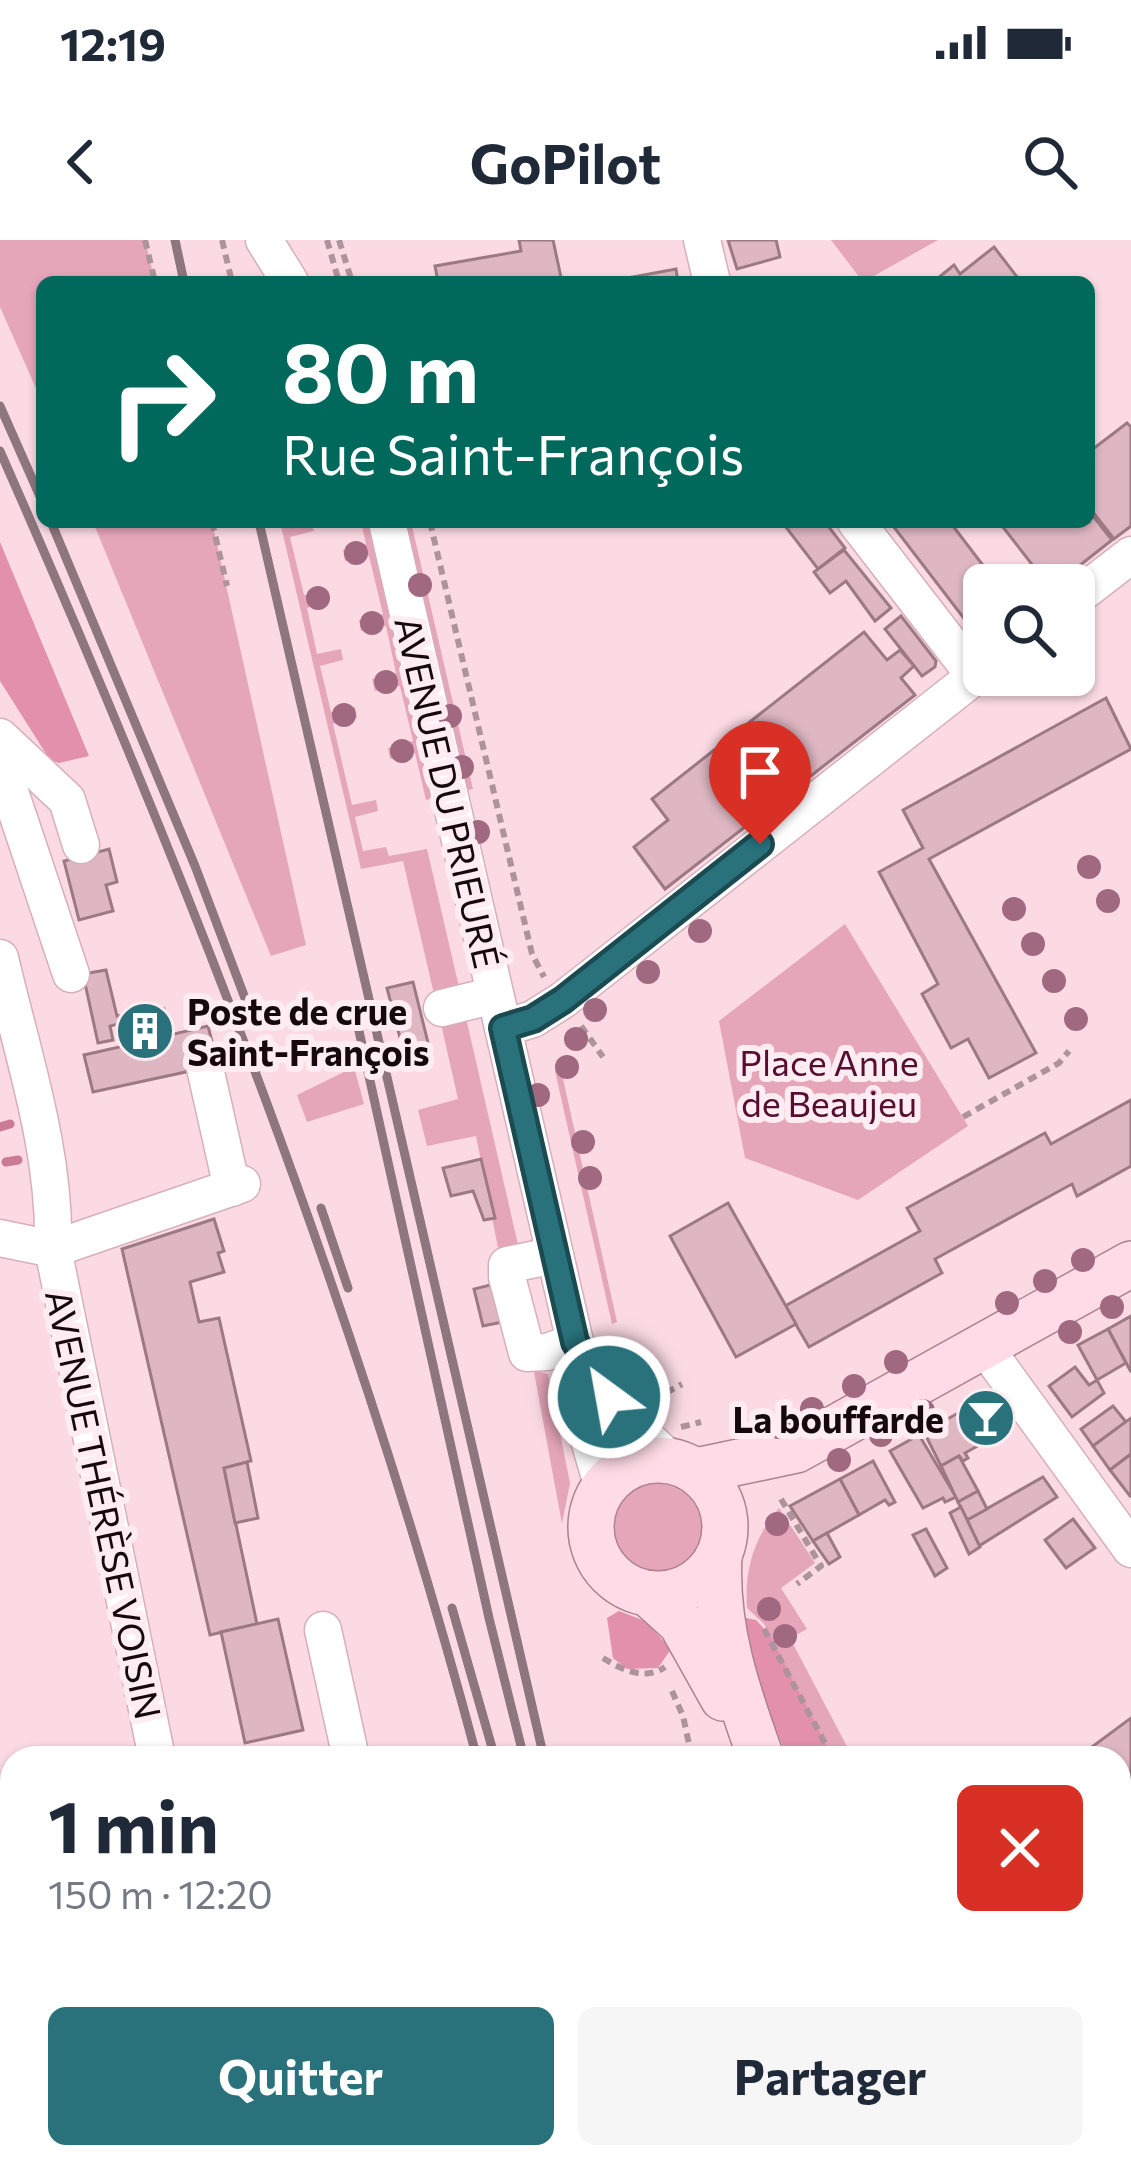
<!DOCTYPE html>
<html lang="fr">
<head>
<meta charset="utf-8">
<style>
  :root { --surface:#fff; --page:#f6f6f7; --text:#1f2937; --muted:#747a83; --accent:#29727c }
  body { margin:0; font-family:Commissioner,sans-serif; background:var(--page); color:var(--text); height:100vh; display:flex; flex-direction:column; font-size:45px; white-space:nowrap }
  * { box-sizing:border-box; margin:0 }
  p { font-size:39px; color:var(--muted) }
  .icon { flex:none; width:66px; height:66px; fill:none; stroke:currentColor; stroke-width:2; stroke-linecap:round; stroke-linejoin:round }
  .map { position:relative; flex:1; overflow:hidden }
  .drawer { position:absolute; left:0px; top:1506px; width:1131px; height:423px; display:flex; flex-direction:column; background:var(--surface); border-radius:36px 36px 0 0; box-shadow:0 3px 9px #0004 }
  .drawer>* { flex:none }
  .top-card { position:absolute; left:36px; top:36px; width:1059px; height:252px; border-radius:18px; box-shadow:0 3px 9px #0004; background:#00695c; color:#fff; overflow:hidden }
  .buttons { position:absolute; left:963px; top:324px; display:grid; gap:24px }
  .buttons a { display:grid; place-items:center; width:132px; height:132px; border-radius:18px; background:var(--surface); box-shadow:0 3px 9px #0004; font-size:60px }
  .pin { position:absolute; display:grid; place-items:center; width:102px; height:102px; color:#fff; margin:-123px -51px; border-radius:50% 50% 50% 0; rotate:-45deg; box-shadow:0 0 12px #0007 }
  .pin .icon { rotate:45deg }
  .me { position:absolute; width:132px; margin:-66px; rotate:328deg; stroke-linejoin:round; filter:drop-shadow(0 0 9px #0008) }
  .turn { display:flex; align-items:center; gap:42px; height:252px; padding:0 48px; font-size:54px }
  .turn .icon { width:156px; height:156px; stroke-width:2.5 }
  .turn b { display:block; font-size:84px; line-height:102px }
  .round { display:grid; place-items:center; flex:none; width:126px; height:126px; border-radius:18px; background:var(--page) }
  .overview { display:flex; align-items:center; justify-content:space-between; height:204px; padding:0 48px }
  h1 { font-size:72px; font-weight:700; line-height:90px }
  .action { display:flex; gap:24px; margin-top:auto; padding:24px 48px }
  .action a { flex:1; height:138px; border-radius:18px; background:var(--accent); color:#fff; font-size:48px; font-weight:700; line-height:138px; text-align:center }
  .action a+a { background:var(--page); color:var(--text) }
  .status { display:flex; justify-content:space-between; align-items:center; height:84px; padding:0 60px; background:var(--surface); direction:ltr }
  .status svg { height:33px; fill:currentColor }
  header { display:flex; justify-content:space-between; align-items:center; height:156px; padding:0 48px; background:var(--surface); font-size:54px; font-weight:700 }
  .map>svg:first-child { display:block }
  .green { fill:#e6a6ba }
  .forest { fill:#e290ac }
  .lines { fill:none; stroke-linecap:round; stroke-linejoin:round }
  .stream { stroke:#cb7b96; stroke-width:9 }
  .building { fill:#deb7c3; stroke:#9d7984; stroke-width:3 }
  .minor-casing { stroke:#d7b0bc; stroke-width:39 }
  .major-casing { stroke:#ad828f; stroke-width:48 }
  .path { stroke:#ad939b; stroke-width:6; stroke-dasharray:9 6; stroke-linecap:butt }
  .minor { stroke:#fff; stroke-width:36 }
  .major { stroke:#fedbe6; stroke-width:45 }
  .rail { stroke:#8d767e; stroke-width:9 }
  .tree { fill:#a06980 }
  .route-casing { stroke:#1b4a51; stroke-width:30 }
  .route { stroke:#29727c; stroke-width:21 }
  .labels { text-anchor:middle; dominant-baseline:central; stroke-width:12; stroke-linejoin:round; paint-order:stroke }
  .street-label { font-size:36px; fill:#16090e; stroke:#fdecf1 }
  .poi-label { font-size:36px; font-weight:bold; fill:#16090e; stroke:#fdecf1; text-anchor:start }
  .park-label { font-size:36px; fill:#560d2f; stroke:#fdecf1 }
</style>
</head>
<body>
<div class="status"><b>12:19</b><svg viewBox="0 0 49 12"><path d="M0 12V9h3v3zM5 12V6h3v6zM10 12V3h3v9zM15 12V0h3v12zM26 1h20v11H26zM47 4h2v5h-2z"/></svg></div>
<header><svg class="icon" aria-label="back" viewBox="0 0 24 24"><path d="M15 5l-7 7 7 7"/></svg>GoPilot<svg class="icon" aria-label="search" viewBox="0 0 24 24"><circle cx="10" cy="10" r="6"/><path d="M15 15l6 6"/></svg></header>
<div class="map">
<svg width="1131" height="1928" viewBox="0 0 1131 1928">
  <rect width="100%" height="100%" fill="#fbdae4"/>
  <!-- green -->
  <g class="green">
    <polygon points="0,0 145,0 155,42 42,42 42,162 0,67"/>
    <polygon points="831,0 938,0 863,42"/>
    <polygon points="93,282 212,282 306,705 271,716"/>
    <polygon points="280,282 289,286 311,282 314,291 290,297 304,355 327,351 330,361 307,368 317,414 341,409 343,420 320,426 331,472 355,467 357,478 333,484 352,565 376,560 378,571 355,577 363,611 386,607 389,616 427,609 459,747 434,754 403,621 361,629"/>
    <polygon points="361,282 369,282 434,558 426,560 415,513 390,519 388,508 413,501 400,446 375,451 372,439 396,433 386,386 361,391 359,380 383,374 369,316 345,321 343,310 366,304"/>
    <polygon points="401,282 411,282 473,549 464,551"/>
    <polygon points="845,684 968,886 858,960 745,918 719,781"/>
    <polygon points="466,778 519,1009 499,1013 476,896 427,906 418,870 458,859 441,784"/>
    <polygon points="560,825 617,1082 612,1084 555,831"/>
    <polygon points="354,827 364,864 307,882 297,855"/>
    <polygon points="537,1131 548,1134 570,1243 562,1284 534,1132"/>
    <circle cx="657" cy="1289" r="45"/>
    <path d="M779 1268 815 1323 781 1348 807 1389 790 1398 853 1518H831L764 1384 747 1368C744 1331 754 1297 779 1268Z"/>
  </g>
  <!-- forest -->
  <g class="forest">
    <polygon points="0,302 89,516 59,523 50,520 0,441"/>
    <polygon points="619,1371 645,1381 671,1409 658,1428 627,1429 613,1418 607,1378"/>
    <polygon points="741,1377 756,1380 770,1395 833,1518 788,1518 751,1434"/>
  </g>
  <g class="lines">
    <!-- stream -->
    <g class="stream">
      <polyline points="0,887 10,884"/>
      <polyline points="6,922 18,920"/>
    </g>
  </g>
  <!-- building -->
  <g class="building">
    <polygon points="519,0 553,0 562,42 438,42 435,26 521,11"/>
    <polygon points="728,0 776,0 780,17 737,29"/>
    <polygon points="994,7 1021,42 933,42 954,25 960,34"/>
    <polygon points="676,29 678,42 606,42"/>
    <polygon points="1127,183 1131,187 1131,286 1114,299 1089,267 1089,212"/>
    <polygon points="1089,271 1112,300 1055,345 1048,345 999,282 1089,282"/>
    <polygon points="782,282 825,282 845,308 818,329"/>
    <polygon points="890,282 950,282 998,345 984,345 984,374 969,385"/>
    <polygon points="844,310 891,368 875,381 846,341 830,353 814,332"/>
    <polygon points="901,376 936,421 935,427 922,436 885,389"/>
    <polygon points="864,392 887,420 900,410 914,426 901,438 915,455 665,649 634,607 668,580 652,559"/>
    <polygon points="1106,458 1131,509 929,619 1036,813 989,838 968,799 951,808 922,754 938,744 879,632 923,608 903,570"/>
    <polygon points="109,609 117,642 106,645 113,671 79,680 64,621"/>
    <polygon points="106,730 117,776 164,769 170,795 208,786 218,825 93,852 84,815 124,806 118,784 110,786 113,800 98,803 83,734"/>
    <polygon points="413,742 431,815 406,821 387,748"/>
    <polygon points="1131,860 1131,926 1077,956 1072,944 935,1019 942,1033 809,1107 785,1066 920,991 907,968 1045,893 1051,904"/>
    <polygon points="481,919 495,978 484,980 473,951 451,956 443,928"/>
    <polygon points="728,963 796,1084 736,1117 670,996"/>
    <polygon points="214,979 224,1011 218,1013 224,1032 190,1042 199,1082 219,1078 251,1221 224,1228 257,1384 210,1395 122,1009"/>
    <polygon points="498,1043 507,1081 483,1086 474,1049"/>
    <polygon points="1131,1076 1131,1132 1108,1089"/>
    <polygon points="1108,1089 1126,1123 1097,1140 1078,1105"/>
    <polygon points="1075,1127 1089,1145 1097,1140 1104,1153 1072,1177 1049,1146"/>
    <polygon points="978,1162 991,1166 1008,1189 965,1213 968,1218 963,1221 959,1216 941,1226 924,1192"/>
    <polygon points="1113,1166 1126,1182 1093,1206 1081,1189"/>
    <polygon points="1131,1178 1131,1214 1110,1230 1093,1206"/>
    <polygon points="919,1195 956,1257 945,1262 943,1258 923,1268 890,1211"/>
    <polygon points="1131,1214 1131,1255 1130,1256 1110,1230"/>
    <polygon points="959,1216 978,1251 958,1262 941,1226"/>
    <polygon points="873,1221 895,1262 889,1265 885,1260 859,1275 840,1239"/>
    <polygon points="247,1222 258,1278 235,1283 224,1228"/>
    <polygon points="1043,1237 1057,1257 979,1306 967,1280"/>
    <polygon points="840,1239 859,1275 813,1301 790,1266"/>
    <polygon points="978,1251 987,1269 967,1280 958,1262"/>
    <polygon points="961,1267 980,1307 969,1314 950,1273"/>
    <polygon points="1073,1279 1095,1308 1066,1328 1045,1300"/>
    <polygon points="926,1289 947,1328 935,1336 913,1295"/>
    <polygon points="827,1293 840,1317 829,1324 813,1301"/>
    <polygon points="278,1379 303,1490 245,1503 221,1392"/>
    <polygon points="1131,1478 1131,1751 1119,1759 1119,1518 1077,1518"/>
  </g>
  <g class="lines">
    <defs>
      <g id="minor">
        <polyline points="264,0 290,42"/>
        <polyline points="702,0 712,42"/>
        <polyline points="387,282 575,1102 587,1193 603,1248"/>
        <polyline points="856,282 975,436"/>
        <polyline points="1074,359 1131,315"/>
        <polyline points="0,497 67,560 81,605"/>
        <polyline points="0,522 71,734"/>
        <path d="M0 718C22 813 56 911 53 1009L157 1518"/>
        <polyline points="442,768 495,755"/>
        <polyline points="503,788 533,779 563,760 984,429"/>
        <polyline points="205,828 232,948"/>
        <polyline points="0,998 53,1009 242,944"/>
        <polyline points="555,1015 507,1025 507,1037 527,1113 547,1112 575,1102"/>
        <polyline points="984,1106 1131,1309"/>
        <polyline points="581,1113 623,1176 670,1220"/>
        <polyline points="323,1390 351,1518"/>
        <polyline points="1119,1858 1131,1849"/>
        <polyline points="241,1917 244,1928"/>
        <polyline points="424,1928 425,1917"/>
        <polyline points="1068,1928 1073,1917"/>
        <polyline points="1124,1928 1131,1922"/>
      </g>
      <g id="major">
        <circle cx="658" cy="1287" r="67"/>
        <polyline points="696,1231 796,1210 1131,1024"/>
        <path d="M719 1316C715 1388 737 1451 761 1518"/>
        <polyline points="649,1354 681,1383 723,1458"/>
        <polyline points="932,1917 935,1928"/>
      </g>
    </defs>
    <!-- minor casing -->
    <use href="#minor" class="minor-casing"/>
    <!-- major casing -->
    <use href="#major" class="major-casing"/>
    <!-- path -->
    <g class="path">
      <polyline points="145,0 155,42"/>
      <polyline points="222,0 232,42"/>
      <polyline points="327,0 339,42"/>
      <polyline points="339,0 352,42"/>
      <polyline points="212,282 227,346"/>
      <polyline points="430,282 532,714 544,737"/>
      <polyline points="581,786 603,817"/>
      <polyline points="963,877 1059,823 1069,811"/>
      <polyline points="653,1160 682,1144"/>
      <polyline points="681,1187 701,1182"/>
      <polyline points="781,1259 821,1326 797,1344"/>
      <polyline points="764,1389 833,1518"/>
      <path d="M603 1418C622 1430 645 1441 665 1427"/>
      <polyline points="672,1451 683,1476 692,1518"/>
    </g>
    <!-- minor -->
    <use href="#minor" class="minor"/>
    <!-- major -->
    <use href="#major" class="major"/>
    <!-- rail -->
    <g class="rail">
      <polyline points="175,0 184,42"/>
      <polyline points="0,166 42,261"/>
      <path d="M0 211C187 635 358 1070 477 1518"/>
      <polyline points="51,282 195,626 254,782"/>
      <polyline points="259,282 544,1518"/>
      <polyline points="355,773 489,1378 524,1518"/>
      <polyline points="321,968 348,1048"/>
      <polyline points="452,1368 495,1518"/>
      <polyline points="584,1917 587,1928"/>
      <polyline points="602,1917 605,1928"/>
      <polyline points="627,1917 630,1928"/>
      <polyline points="661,1917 666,1928"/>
    </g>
  </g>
  <!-- trees -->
  <g class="tree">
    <circle cx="356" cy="313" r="12"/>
    <circle cx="420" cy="345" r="12"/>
    <circle cx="318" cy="358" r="12"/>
    <circle cx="372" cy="383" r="12"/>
    <circle cx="386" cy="442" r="12"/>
    <circle cx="344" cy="475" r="12"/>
    <circle cx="450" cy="476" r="12"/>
    <circle cx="402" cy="511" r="12"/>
    <circle cx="462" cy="527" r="12"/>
    <circle cx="478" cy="592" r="12"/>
    <circle cx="1089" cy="627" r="12"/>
    <circle cx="1108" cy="661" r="12"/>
    <circle cx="1014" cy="669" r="12"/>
    <circle cx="700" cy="691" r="12"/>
    <circle cx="1033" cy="704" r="12"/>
    <circle cx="648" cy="732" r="12"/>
    <circle cx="1054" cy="741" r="12"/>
    <circle cx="595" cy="770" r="12"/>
    <circle cx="1076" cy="779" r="12"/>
    <circle cx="576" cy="799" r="12"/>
    <circle cx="567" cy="827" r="12"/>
    <circle cx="538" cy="855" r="12"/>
    <circle cx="583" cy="902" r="12"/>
    <circle cx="590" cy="938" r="12"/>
    <circle cx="1083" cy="1020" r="12"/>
    <circle cx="1045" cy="1041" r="12"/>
    <circle cx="1007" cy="1063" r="12"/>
    <circle cx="1112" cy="1067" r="12"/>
    <circle cx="1070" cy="1092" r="12"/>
    <circle cx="896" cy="1122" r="12"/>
    <circle cx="854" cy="1146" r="12"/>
    <circle cx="812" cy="1169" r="12"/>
    <circle cx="923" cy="1171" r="12"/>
    <circle cx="779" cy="1187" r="12"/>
    <circle cx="881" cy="1195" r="12"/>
    <circle cx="839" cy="1220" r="12"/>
    <circle cx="777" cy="1284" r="12"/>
    <circle cx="769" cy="1369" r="12"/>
    <circle cx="785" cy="1396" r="12"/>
  </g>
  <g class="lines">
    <defs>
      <polyline id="route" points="609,1157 575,1102 503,788 533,779 563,760 760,604"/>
    </defs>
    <!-- route casing -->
    <use href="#route" class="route-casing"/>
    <!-- route -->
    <use href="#route" class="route"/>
  </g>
  <!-- icons -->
  <defs>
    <symbol id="building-disc" viewBox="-11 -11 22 22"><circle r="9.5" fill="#29727c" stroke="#fdecf1"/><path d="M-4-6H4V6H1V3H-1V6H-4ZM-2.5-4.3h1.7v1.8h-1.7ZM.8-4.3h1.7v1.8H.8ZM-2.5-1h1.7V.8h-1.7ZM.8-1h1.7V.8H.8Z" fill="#fff"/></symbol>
    <symbol id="bar-disc" viewBox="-11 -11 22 22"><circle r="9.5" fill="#29727c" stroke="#fdecf1"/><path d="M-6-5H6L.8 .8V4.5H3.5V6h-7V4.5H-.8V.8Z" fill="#fff"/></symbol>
  </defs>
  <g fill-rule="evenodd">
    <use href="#building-disc" x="112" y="758" width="66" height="66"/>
    <use href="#bar-disc" x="953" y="1145" width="66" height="66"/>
  </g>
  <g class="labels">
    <!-- street labels -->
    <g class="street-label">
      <text transform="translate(449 552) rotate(77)">AVENUE DU PRIEURÉ</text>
      <text transform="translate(105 1264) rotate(78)">AVENUE THÉRÈSE VOISIN</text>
    </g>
    <!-- poi labels -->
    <g class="poi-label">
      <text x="187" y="770">Poste de crue<tspan x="187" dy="41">Saint-François</tspan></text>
      <text x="944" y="1178" text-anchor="end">La bouffarde</text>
    </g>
    <!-- park labels -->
    <g class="park-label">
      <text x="829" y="821">Place Anne<tspan x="829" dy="41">de Beaujeu</tspan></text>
    </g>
  </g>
</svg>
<div class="buttons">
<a><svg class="icon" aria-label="search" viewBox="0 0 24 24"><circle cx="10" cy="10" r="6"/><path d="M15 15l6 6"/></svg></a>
</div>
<div class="pin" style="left:760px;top:604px;background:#d93025"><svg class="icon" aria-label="arrive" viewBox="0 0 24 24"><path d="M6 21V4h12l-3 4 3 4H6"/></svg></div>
<svg class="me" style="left:609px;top:1157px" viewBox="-20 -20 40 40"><circle r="17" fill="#29727c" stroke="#fff" stroke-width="3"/><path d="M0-11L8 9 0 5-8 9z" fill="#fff"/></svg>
<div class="top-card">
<div class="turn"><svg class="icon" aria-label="right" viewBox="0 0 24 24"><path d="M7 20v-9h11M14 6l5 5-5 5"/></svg><div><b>80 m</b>Rue Saint-François</div></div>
</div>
<section class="drawer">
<div class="overview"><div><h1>1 min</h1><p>150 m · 12:20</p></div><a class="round" style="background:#d93025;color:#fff"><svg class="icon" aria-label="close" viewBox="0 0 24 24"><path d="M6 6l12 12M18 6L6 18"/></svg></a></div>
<div class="action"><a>Quitter</a><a>Partager</a></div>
</section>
</div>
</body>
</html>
